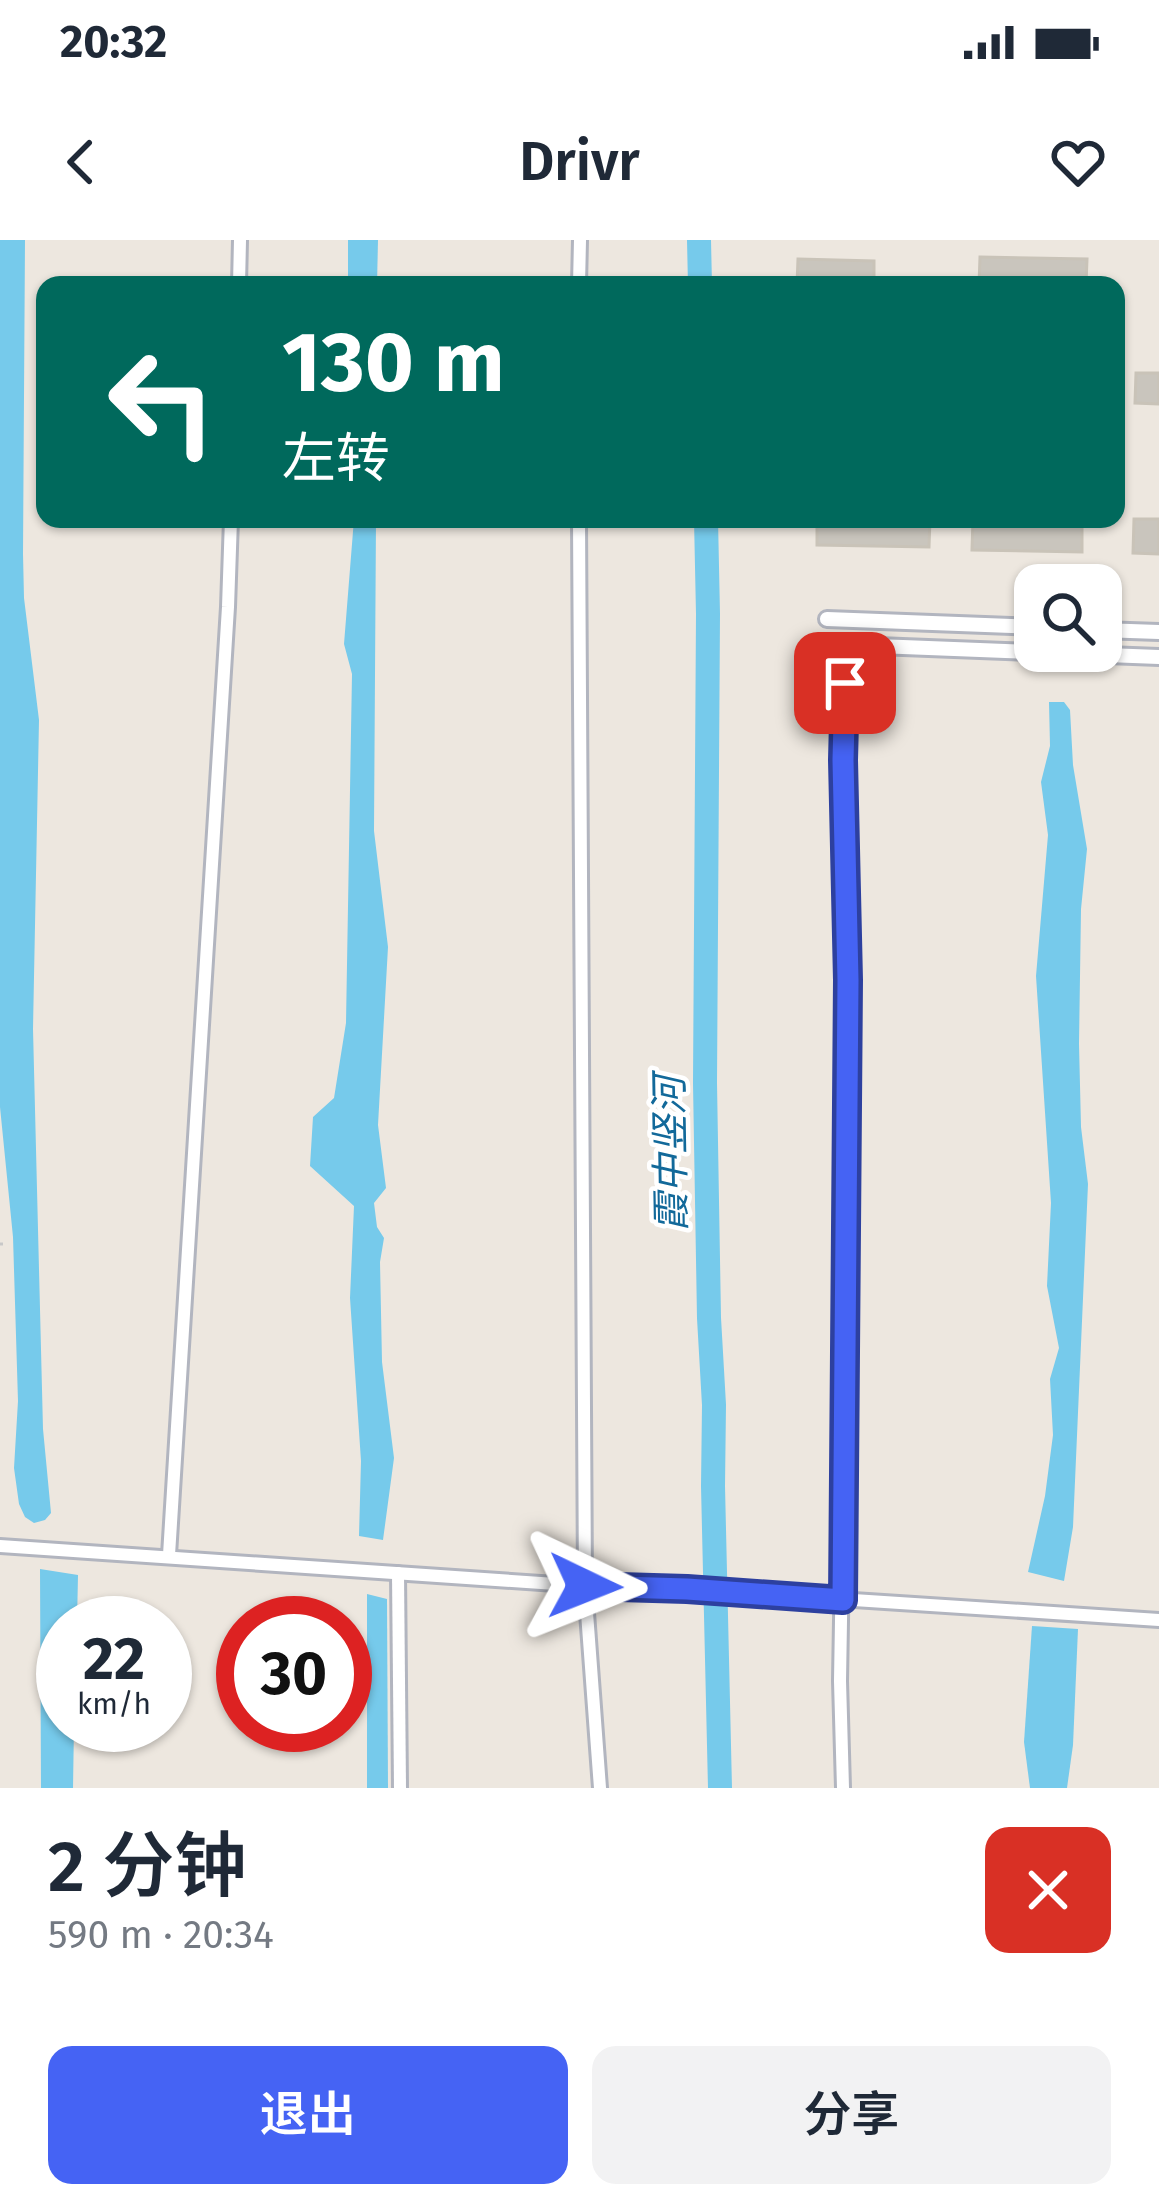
<!DOCTYPE html>
<html lang="zh">
<head>
<meta charset="utf-8">
<style>
  :root { --surface:#fff; --page:#f2f2f3; --text:#1f2937; --muted:#747a83; --accent:#4563f4 }
  body { margin:0; font-family:"Fira Sans","Noto Sans SC",sans-serif; background:var(--page); color:var(--text); height:100vh; display:flex; flex-direction:column; font-size:45px; white-space:nowrap }
  * { box-sizing:border-box; margin:0 }
  p { font-size:39px; color:var(--muted) }
  .icon { flex:none; width:66px; height:66px; fill:none; stroke:currentColor; stroke-width:2; stroke-linecap:round; stroke-linejoin:round }
  .map { position:relative; height:1548px; overflow:hidden }
  .details { display:flex; flex-direction:column; background:var(--surface); flex:1 }
  .details>* { flex:none }
  .guide { position:absolute; left:36px; top:36px; width:1089px; height:252px; border-radius:24px; box-shadow:0 3px 9px #0004; background:#00695c; color:#fff; overflow:hidden }
  .controls { position:absolute; left:1014px; top:324px; display:grid; gap:24px }
  .controls a { display:grid; place-items:center; width:108px; height:108px; border-radius:24px; background:var(--surface); box-shadow:0 3px 9px #0004; font-size:60px }
  .speed { position:absolute; left:36px; top:1356px; display:flex; gap:24px; font-size:60px; font-weight:700; text-align:center }
  .speed>* { display:grid; place-content:center; width:156px; height:156px; border-radius:50%; background:var(--surface); box-shadow:0 3px 9px #0004; line-height:1 }
  .speed small { font-size:30px; font-weight:400 }
  .speed .limit { border:18px solid #d22; background:#fff; color:#111 }
  .pin { position:absolute; display:grid; place-items:center; width:102px; height:102px; color:#fff; margin:-51px; border-radius:24px; box-shadow:0 6px 18px #0006 }
  .me { position:absolute; width:132px; margin:-66px; rotate:92deg; stroke-linejoin:round; filter:drop-shadow(0 0 9px #0008) }
  .turn { display:flex; align-items:center; gap:42px; height:252px; padding:0 48px; font-size:54px }
  .turn .icon { width:156px; height:156px; stroke-width:2.5 }
  .turn b { display:block; font-size:84px; line-height:102px }
  .round { display:grid; place-items:center; flex:none; width:126px; height:126px; border-radius:24px; background:var(--page) }
  .headline { display:flex; align-items:center; justify-content:space-between; height:204px; padding:0 48px }
  h1 { font-size:72px; font-weight:600; line-height:90px }
  .action { display:flex; gap:24px; margin-top:auto; padding:24px 48px }
  .action a { flex:1; height:138px; border-radius:24px; background:var(--accent); color:#fff; font-size:48px; font-weight:600; line-height:138px; text-align:center }
  .action a+a { background:var(--page); color:var(--text) }
  .status { display:flex; justify-content:space-between; align-items:center; height:84px; padding:0 60px; background:var(--surface); direction:ltr }
  .status svg { height:33px; fill:currentColor }
  header { display:flex; justify-content:space-between; align-items:center; height:156px; padding:0 48px; background:var(--surface); font-size:54px; font-weight:600 }
  .map>svg:first-child { display:block }
  .water { fill:#76caeb }
  .lines { fill:none; stroke-linecap:round; stroke-linejoin:round }
  .river { stroke:#76caeb; stroke-width:24 }
  .building { fill:#c9c5bd; stroke:#c9c3b8; stroke-width:3 }
  .minor-casing { stroke:#b2b5bf; stroke-width:18 }
  .tertiary-casing { stroke:#b2b5bf; stroke-width:20 }
  .path { stroke:#c8c8c8; stroke-width:3; stroke-dasharray:9 6; stroke-linecap:butt }
  .minor { stroke:#fff; stroke-width:12 }
  .tertiary { stroke:#fff; stroke-width:14 }
  .route-casing { stroke:#2d409f; stroke-width:30 }
  .route { stroke:#4563f4; stroke-width:21 }
  .labels { text-anchor:middle; dominant-baseline:central; stroke-width:9; stroke-linejoin:round; paint-order:stroke }
  .water-label { font-size:39px; font-style:italic; fill:#12699a; stroke:#fff }
</style>
</head>
<body>
<div class="status"><b>20:32</b><svg viewBox="0 0 49 12"><path d="M0 12V9h3v3zM5 12V6h3v6zM10 12V3h3v9zM15 12V0h3v12zM26 1h20v11H26zM47 4h2v5h-2z"/></svg></div>
<header><svg class="icon" aria-label="back" viewBox="0 0 24 24"><path d="M15 5l-7 7 7 7"/></svg>Drivr<svg class="icon" aria-label="heart" viewBox="0 0 24 24"><path d="M12 20l-8-8c-3-5 5-10 8-4 3-6 11-1 8 4z"/></svg></header>
<div class="map">
<svg width="1159" height="1548" viewBox="0 0 1159 1548">
  <rect width="100%" height="100%" fill="#ede7df"/>
  <!-- water -->
  <g class="water">
    <polygon points="0,0 25,0 23,314 24,358 39,480 33,789 43,1189 51,1273 45,1280 34,1283 25,1277 19,1264 14,1228 18,1161 13,997 0,867"/>
    <polygon points="348,0 378,0 377,45 348,45"/>
    <polygon points="354,279 376,279 374,591 388,707 378,885 386,948 374,963 377,987 384,998 380,1022 382,1122 394,1218 383,1300 359,1296 361,1221 350,1058 354,966 310,926 313,877 334,858 346,783 352,434 344,404"/>
    <polygon points="1049,462 1064,462 1070,470 1073,525 1087,609 1081,669 1079,804 1081,887 1088,944 1073,1287 1064,1341 1028,1332 1045,1256 1053,1195 1050,1139 1059,1108 1047,1046 1051,963 1036,736 1048,595 1041,542 1050,506"/>
    <polygon points="40,1329 78,1335 77,1383 63,1383 63,1485 74,1485 73,1548 41,1548"/>
    <polygon points="367,1354 387,1359 388,1548 367,1548"/>
    <polygon points="1032,1386 1078,1389 1073,1505 1067,1548 1030,1548 1024,1502"/>
  </g>
  <g class="lines">
    <!-- river -->
    <g class="river">
      <polyline points="699,0 700,45"/>
      <polyline points="706,279 708,374 705,843 709,1078 714,1165 713,1246 720,1548"/>
    </g>
  </g>
  <!-- building -->
  <g class="building">
    <polygon points="980,17 1087,19 1086,45 979,45"/>
    <polygon points="798,19 874,21 874,45 797,45"/>
    <polygon points="1136,133 1159,133 1159,164 1135,163"/>
    <polygon points="817,279 930,279 929,307 817,305"/>
    <polygon points="973,279 1082,281 1082,312 972,310"/>
    <polygon points="1134,279 1159,279 1159,314 1133,313"/>
  </g>
  <g class="lines">
    <defs>
      <g id="minor">
        <polyline points="239,45 240,0"/>
        <polyline points="579,45 580,0"/>
        <polyline points="579,279 585,1346 600,1548"/>
        <polyline points="0,1306 585,1346 687,1349 1159,1380"/>
        <polyline points="169,1315 228,367 231,279"/>
        <polyline points="398,1333 400,1548"/>
        <polyline points="843,1548 840,1441 847,1021 848,740 843,520 847,405"/>
      </g>
      <g id="tertiary">
        <polyline points="827,379 1035,387"/>
        <polyline points="1101,390 1159,392"/>
        <polyline points="826,404 1159,417"/>
      </g>
    </defs>
    <!-- minor casing -->
    <use href="#minor" class="minor-casing"/>
    <!-- tertiary casing -->
    <use href="#tertiary" class="tertiary-casing"/>
    <!-- path -->
    <polyline class="path" points="0,1004 3,1004"/>
    <!-- minor -->
    <use href="#minor" class="minor"/>
    <!-- tertiary -->
    <use href="#tertiary" class="tertiary"/>
  </g>
  <g class="lines">
    <defs>
      <polyline id="route" points="585,1346 687,1349 843,1360 848,740 843,520 845,443"/>
    </defs>
    <!-- route casing -->
    <use href="#route" class="route-casing"/>
    <!-- route -->
    <use href="#route" class="route"/>
  </g>
  <g class="labels">
    <!-- water labels -->
    <g class="water-label">
      <text transform="translate(671 914) rotate(-91)">霞中竖河</text>
    </g>
  </g>
</svg>
<div class="controls">
<a><svg class="icon" aria-label="search" viewBox="0 0 24 24"><circle cx="10" cy="10" r="6"/><path d="M15 15l6 6"/></svg></a>
</div>
<div class="speed"><div>22<small>km/h</small></div><div class="limit">30</div></div>
<div class="pin" style="left:845px;top:443px;background:#d93025"><svg class="icon" aria-label="arrive" viewBox="0 0 24 24"><path d="M6 21V4h12l-3 4 3 4H6"/></svg></div>
<svg class="me" style="left:585px;top:1346px" viewBox="-20 -20 40 40"><path d="M0-17L14 15 0 8-14 15z" fill="#4563f4" stroke="#fff" stroke-width="4"/></svg>
<div class="guide">
<div class="turn"><svg class="icon" aria-label="left" viewBox="0 0 24 24"><path d="M17 20v-9H6M10 6l-5 5 5 5"/></svg><div><b>130 m</b>左转</div></div>
</div>
</div>
<section class="details">
<div class="headline"><div><h1>2 分钟</h1><p>590 m · 20:34</p></div><a class="round" style="background:#d93025;color:#fff"><svg class="icon" aria-label="close" viewBox="0 0 24 24"><path d="M6 6l12 12M18 6L6 18"/></svg></a></div>
<div class="action"><a>退出</a><a>分享</a></div>
</section>
</body>
</html>
